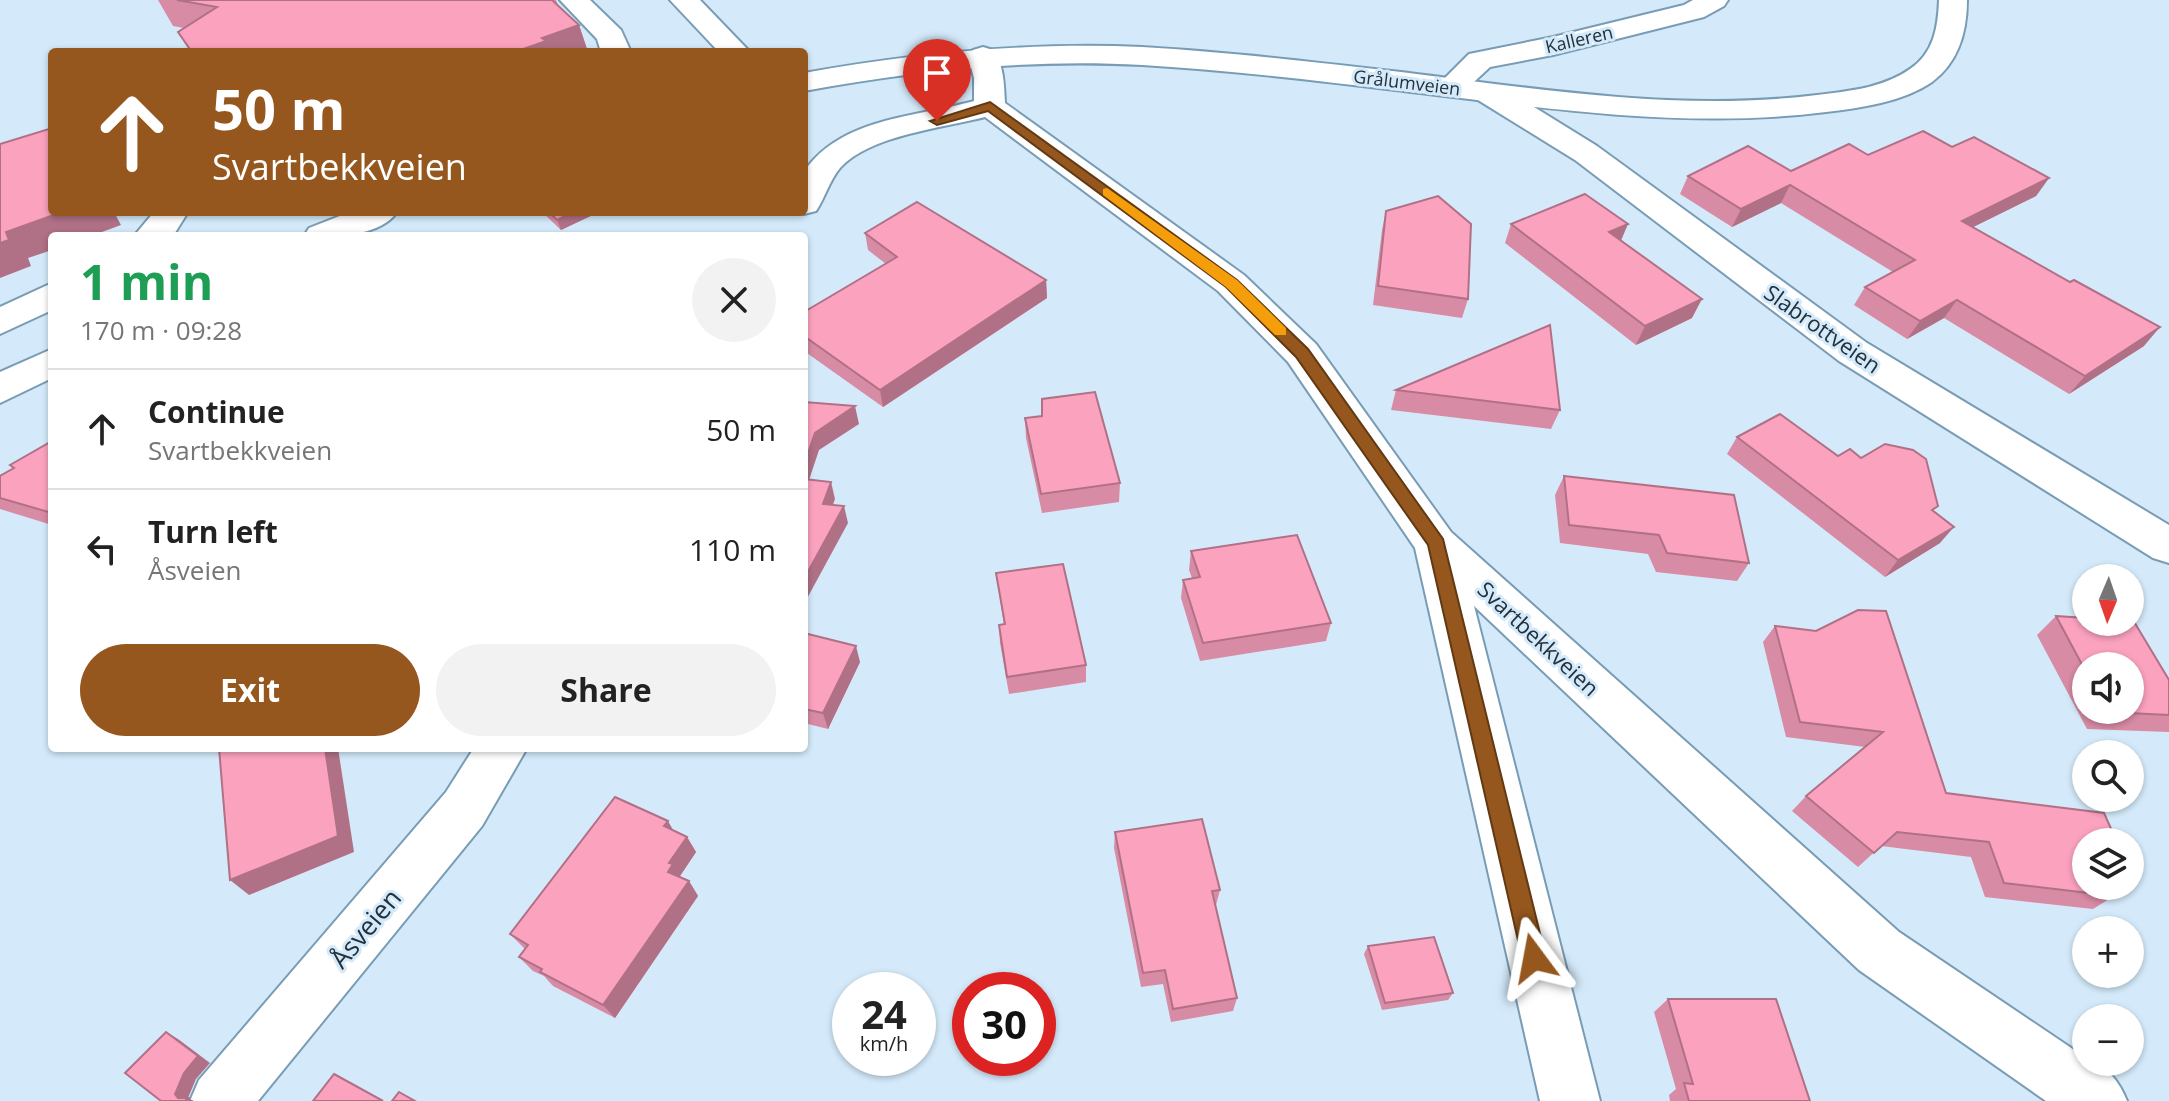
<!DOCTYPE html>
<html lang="en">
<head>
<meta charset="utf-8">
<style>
  :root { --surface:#fff; --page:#f2f2f2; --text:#222; --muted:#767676; --line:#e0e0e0; --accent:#95571d }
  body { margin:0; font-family:"Open Sans",sans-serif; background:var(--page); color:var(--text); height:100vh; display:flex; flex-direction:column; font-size:30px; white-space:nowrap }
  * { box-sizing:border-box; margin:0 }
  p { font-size:26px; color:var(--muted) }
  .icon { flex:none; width:44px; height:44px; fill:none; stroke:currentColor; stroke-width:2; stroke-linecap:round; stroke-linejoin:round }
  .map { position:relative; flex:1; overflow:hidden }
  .details { position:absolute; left:48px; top:232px; width:760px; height:520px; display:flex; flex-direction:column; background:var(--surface); border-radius:8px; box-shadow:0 2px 6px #0004 }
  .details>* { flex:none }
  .top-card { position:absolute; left:48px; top:48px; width:760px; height:168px; border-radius:8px; box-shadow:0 2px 6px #0004; background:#95571d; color:#fff; overflow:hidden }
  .needle { width:52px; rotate:182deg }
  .fabs { position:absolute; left:2072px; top:564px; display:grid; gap:16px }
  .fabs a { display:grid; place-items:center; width:72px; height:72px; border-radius:50%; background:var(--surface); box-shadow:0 2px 6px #0004; font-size:40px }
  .speed { position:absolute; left:832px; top:972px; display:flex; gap:16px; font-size:40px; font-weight:700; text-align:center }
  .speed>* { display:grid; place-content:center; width:104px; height:104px; border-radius:50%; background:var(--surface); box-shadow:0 2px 6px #0004; line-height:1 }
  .speed small { font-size:20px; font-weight:400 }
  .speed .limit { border:12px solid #d22; background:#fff; color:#111 }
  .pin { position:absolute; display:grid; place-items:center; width:68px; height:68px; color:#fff; margin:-82px -34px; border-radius:50% 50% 50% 0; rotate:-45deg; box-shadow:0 0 8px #0007 }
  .pin .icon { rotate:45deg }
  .me { position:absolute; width:88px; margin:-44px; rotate:347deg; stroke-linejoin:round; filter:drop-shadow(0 0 6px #0008) }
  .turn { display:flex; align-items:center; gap:28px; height:168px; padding:0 32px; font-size:36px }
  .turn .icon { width:104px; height:104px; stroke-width:2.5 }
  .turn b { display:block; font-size:56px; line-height:68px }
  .round { display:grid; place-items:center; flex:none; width:84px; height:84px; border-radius:42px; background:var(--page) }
  .headline { display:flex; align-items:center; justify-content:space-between; height:136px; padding:0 32px }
  h1 { font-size:48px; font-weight:700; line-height:60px; color:#1e9e55 }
  .cta { display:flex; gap:16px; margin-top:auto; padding:16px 32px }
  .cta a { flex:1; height:92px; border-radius:48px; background:var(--accent); color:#fff; font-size:32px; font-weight:700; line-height:92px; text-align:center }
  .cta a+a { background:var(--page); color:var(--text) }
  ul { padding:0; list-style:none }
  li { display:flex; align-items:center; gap:24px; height:120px; padding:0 32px; border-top:2px solid var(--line) }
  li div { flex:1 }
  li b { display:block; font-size:30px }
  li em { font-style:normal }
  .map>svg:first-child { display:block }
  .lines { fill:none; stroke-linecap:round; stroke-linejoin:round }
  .minor-casing { stroke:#799cb5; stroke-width:4 }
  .major-casing { stroke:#799cb5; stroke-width:4 }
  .minor { fill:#fff; fill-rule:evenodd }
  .major { fill:#fff; fill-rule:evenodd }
  .wall { fill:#d88ba4; fill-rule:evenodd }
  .shaded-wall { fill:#b07186 }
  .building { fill:#fba2bf; stroke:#b07186; stroke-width:2 }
  .route { fill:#95571d; stroke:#613913; stroke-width:2 }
  .slow { fill:#f59e0b }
  .labels { text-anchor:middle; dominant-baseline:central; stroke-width:6; stroke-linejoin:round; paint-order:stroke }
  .far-street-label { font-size:18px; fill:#22313b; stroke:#d4eafa }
  .street-label { font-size:22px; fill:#22313b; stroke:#d4eafa }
  .near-street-label { font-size:26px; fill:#22313b; stroke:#d4eafa }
</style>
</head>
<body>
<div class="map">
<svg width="2169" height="1101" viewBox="0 0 2169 1101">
  <rect width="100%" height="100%" fill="#d4eafa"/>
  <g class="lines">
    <defs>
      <g id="minor">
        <polygon points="560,0 590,0 621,30 631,52 601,52 597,39"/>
        <polygon points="670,0 700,0 750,52 719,52"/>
        <polygon points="1693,0 1728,0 1724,6 1704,17 1553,55 1490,67 1462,93 1451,96 1440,93 1436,87 1469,54 1553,37 1684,5"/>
        <path d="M983 47 993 50C1004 65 1004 84 1005 103L1244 275 1316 344 1451 532 1899 932 2086 1058V1062C2107 1064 2120 1083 2127 1101H2046L1859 970 1474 606 1600 1101H1540L1415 548 1288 362 1218 291 985 117C943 128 870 135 840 168 829 181 825 198 816 211L804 214 795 212H804V172C840 118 916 117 974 101V78L968 56 973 50Z"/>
        <polygon points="1489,84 1500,86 1597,146 1867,343 2169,525 2169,563 2153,558 1839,361 1575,160 1478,100 1474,93 1478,86"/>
        <polygon points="154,212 188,212 173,236 134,236"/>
        <polygon points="52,283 52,310 0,334 0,307"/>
        <polygon points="474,748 527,748 482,826 258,1101 190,1101 199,1080 446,792"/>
      </g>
      <g id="major">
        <path d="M1939 0H1967C1967 31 1959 62 1932 82 1903 102 1860 108 1826 112 1682 130 1538 107 1395 90 1311 80 1227 70 1142 65 1029 59 916 70 804 91V73C916 53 1028 42 1142 47 1228 52 1315 62 1401 72 1539 89 1679 112 1817 95 1849 91 1883 88 1910 69 1934 53 1938 27 1939 0Z"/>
        <path d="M350 212H397C379 238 332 236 304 236L309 228Z"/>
        <polygon points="52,349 52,378 0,403 0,372"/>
      </g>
    </defs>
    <!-- minor casing -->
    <use href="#minor" class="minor-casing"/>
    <!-- major casing -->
    <use href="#major" class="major-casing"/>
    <!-- minor -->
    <use href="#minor" class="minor"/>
    <!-- major -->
    <use href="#major" class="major"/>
  </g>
  <!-- wall -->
  <g class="wall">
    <polygon points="158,0 556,0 558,5 579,25 588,52 190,52 178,32 184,28 173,26"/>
    <polygon points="1952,147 2049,178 2036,196 1973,227 2144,346 2069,394 1944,318 1907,339 1854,305 1865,287 1893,272 1781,203 1732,227 1680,194 1688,176 1791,171 1868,155"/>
    <polygon points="1386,211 1468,299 1462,318 1373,305 1382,230"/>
    <polygon points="542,212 599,212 561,230"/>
    <polygon points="1511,224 1621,240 1692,318 1636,345 1505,243"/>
    <polygon points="865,233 1046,280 1047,298 883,407 804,351 804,312 886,264 868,250"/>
    <polygon points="1396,390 1560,410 1551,429 1391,410"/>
    <polygon points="1025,418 1120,483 1119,502 1042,513 1026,438"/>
    <polygon points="1737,437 1838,456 1934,512 1940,543 1885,577 1727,454"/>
    <polygon points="52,441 52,525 0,509 0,476 13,468"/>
    <polygon points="1564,476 1749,563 1737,581 1656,572 1648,554 1560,543 1555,495"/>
    <polygon points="1191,551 1331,623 1326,641 1200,661 1181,598 1183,580 1192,578 1189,570"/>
    <polygon points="996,573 1086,665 1086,682 1009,694 1000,643 999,625 1004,625"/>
    <path d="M2056 616 2169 680V732L2087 729 2037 635ZM2086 666 2130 710H2086Z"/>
    <polygon points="1775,626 1946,793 2086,842 2114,896 2093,909 1985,897 1971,857 1881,846 1858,867 1792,811 1806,796 1865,747 1786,737 1763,642"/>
    <polygon points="804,633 860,662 828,729 804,723"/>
    <polygon points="673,831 687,837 696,852 680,876 681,878 689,881 698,896 615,1018 553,986 544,976 533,971 519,957 525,949 510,934"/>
    <polygon points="1115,832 1220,890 1216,905 1215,905 1237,998 1233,1011 1171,1022 1163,984 1141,987 1114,848"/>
    <polygon points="1368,946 1453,993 1448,1000 1382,1010 1364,954"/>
    <polygon points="1668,999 1810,1101 1670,1101 1669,1095 1676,1089 1654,1012"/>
  </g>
  <!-- shaded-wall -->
  <g class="shaded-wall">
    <polygon points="579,25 588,52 515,52 542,38"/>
    <polygon points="2049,178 2036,196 1949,239 1962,221"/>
    <polygon points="1790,185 1781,203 1732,227 1741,209"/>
    <polygon points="62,212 114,212 121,225 91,236 52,236 52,250 28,258 31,266 0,278 0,243 6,232"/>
    <polygon points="573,212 599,212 561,230 557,220"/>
    <polygon points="1628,224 1620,243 1609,232"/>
    <polygon points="1046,280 1047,298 883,407 880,390"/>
    <polygon points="1702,299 1692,318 1636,345 1645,326"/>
    <polygon points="1957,300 1944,318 1907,339 1920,321"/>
    <polygon points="2160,327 2144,346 2069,394 2085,376"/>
    <polygon points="855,406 859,424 819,450 804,495 804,465 815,433"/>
    <polygon points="831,482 835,499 827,521 823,504"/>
    <polygon points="844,506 848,523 804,604 804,579"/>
    <polygon points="1954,527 1940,543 1885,577 1898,560"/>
    <polygon points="856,646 860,662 828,729 823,713"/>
    <polygon points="325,748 338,748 354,852 249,895 230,880"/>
    <polygon points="668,821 677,837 664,826"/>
    <polygon points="687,837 696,852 680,876 682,879 668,872 669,863"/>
    <polygon points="689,881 698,896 615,1018 603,1005"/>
    <polygon points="166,1032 178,1039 210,1063 196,1079 188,1098 194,1101 184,1101 178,1098 175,1094"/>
  </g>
  <!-- building -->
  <g class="building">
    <polygon points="177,0 552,0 579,25 542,38 546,41 515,52 192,52 178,32 217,7"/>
    <polygon points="52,128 52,212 62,212 6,232 9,240 0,243 0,144"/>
    <polygon points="1923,131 1952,147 1974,137 2049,178 1962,221 2070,282 2074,280 2160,327 2085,376 1957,300 1920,321 1865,287 1915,260 1790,185 1741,209 1688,176 1748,146 1791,171 1849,144 1868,155"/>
    <polygon points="1585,194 1628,224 1609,232 1702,299 1645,326 1511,224"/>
    <polygon points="1438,196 1471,224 1468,299 1378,286 1386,211"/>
    <polygon points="917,202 1046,280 880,390 804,336 804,312 897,257 865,233"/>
    <polygon points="549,212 573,212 557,220"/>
    <polygon points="1550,325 1560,410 1396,390"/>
    <polygon points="1095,392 1120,483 1041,494 1025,418 1042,416 1042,399"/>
    <polygon points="804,402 855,406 815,433 804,465"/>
    <polygon points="1780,414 1838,456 1850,449 1861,458 1885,444 1913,450 1926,459 1938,506 1932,510 1954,527 1898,560 1737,437"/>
    <polygon points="52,441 52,513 0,498 0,476 14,468 10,465"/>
    <polygon points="1564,476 1734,495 1749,563 1667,553 1659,535 1569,525"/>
    <polygon points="804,479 831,482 823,504 844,506 804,579"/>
    <polygon points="1297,535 1331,623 1203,643 1183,580 1200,577 1191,551"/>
    <polygon points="1063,564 1086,665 1007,677 999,625 1005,624 996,573"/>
    <polygon points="1858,610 1886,611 1946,793 2104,813 2117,842 2086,842 2086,886 2110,886 2114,896 2004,883 1989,842 1897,832 1874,853 1806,796 1883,732 1800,722 1775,626 1816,631"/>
    <polygon points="2056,616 2086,618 2086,622 2130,622 2130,620 2133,620 2169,680 2169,715 2108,712 2107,710 2130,710 2130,666 2086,666 2086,672"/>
    <polygon points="804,633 856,646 823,713 804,709"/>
    <polygon points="219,748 325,748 338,836 230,880"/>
    <polygon points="615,797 668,821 664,826 687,837 669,863 673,864 668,872 689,881 603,1005 540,972 542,969 519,957 528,945 510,934"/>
    <polygon points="1202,819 1220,890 1212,891 1237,998 1173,1009 1165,970 1143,973 1115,832"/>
    <polygon points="1434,937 1453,993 1385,1003 1368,946"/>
    <polygon points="1668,999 1776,999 1810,1101 1689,1101 1684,1083 1693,1084"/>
    <polygon points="166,1032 198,1056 184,1073 175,1094 178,1098 188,1098 185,1101 161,1101 125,1073"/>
    <polygon points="334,1074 383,1101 313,1101"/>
    <polygon points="399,1092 415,1101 392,1101"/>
  </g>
  <!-- route -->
  <polygon class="route" points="990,102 1237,280 1308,349 1443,539 1546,958 1542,966 1534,970 1526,966 1522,958 1428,545 1296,357 1226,287 988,111 937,125 930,121"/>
  <!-- slow -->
  <polygon class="slow" points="1107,188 1237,280 1286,328 1286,335 1275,335 1226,287 1103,195 1103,189"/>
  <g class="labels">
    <!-- far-street labels -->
    <g class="far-street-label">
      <text transform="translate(1579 39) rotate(-13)">Kalleren</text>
      <text transform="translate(1407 82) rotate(7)">Grålumveien</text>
    </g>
    <!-- street labels -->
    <g class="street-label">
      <text transform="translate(1823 328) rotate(35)">Slabrottveien</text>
      <text transform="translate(1539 638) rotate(43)">Svartbekkveien</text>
    </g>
    <!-- near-street labels -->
    <g class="near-street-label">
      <text transform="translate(365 928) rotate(-50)">Åsveien</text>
    </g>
  </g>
</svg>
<div class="fabs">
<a><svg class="needle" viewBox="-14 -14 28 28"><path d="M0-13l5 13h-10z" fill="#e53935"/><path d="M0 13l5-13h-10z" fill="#767676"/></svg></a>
<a><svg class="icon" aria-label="sound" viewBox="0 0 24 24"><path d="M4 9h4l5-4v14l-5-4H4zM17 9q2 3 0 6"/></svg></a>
<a><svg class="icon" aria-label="search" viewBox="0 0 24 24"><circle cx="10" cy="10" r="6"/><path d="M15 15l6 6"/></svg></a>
<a><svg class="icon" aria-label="layers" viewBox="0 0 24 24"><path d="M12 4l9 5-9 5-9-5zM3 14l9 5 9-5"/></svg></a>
<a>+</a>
<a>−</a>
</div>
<div class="speed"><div>24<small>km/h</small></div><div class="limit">30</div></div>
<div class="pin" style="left:937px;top:121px;background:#d93025"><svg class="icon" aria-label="arrive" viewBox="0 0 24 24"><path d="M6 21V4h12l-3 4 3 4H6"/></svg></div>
<svg class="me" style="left:1534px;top:958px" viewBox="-20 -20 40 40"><path d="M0-17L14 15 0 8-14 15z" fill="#95571d" stroke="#fff" stroke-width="4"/></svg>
<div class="top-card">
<div class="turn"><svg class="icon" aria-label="ahead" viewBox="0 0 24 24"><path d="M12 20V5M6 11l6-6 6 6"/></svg><div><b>50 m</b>Svartbekkveien</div></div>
</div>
<section class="details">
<div class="headline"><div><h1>1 min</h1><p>170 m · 09:28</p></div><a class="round"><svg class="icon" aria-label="close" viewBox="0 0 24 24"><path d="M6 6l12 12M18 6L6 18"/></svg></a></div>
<ul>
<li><svg class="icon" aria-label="ahead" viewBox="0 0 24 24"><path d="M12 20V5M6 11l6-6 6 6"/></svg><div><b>Continue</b><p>Svartbekkveien</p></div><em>50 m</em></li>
<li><svg class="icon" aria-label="left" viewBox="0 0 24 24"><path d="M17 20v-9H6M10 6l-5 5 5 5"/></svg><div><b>Turn left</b><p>Åsveien</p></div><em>110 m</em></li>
</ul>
<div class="cta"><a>Exit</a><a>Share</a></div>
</section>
</div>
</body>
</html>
